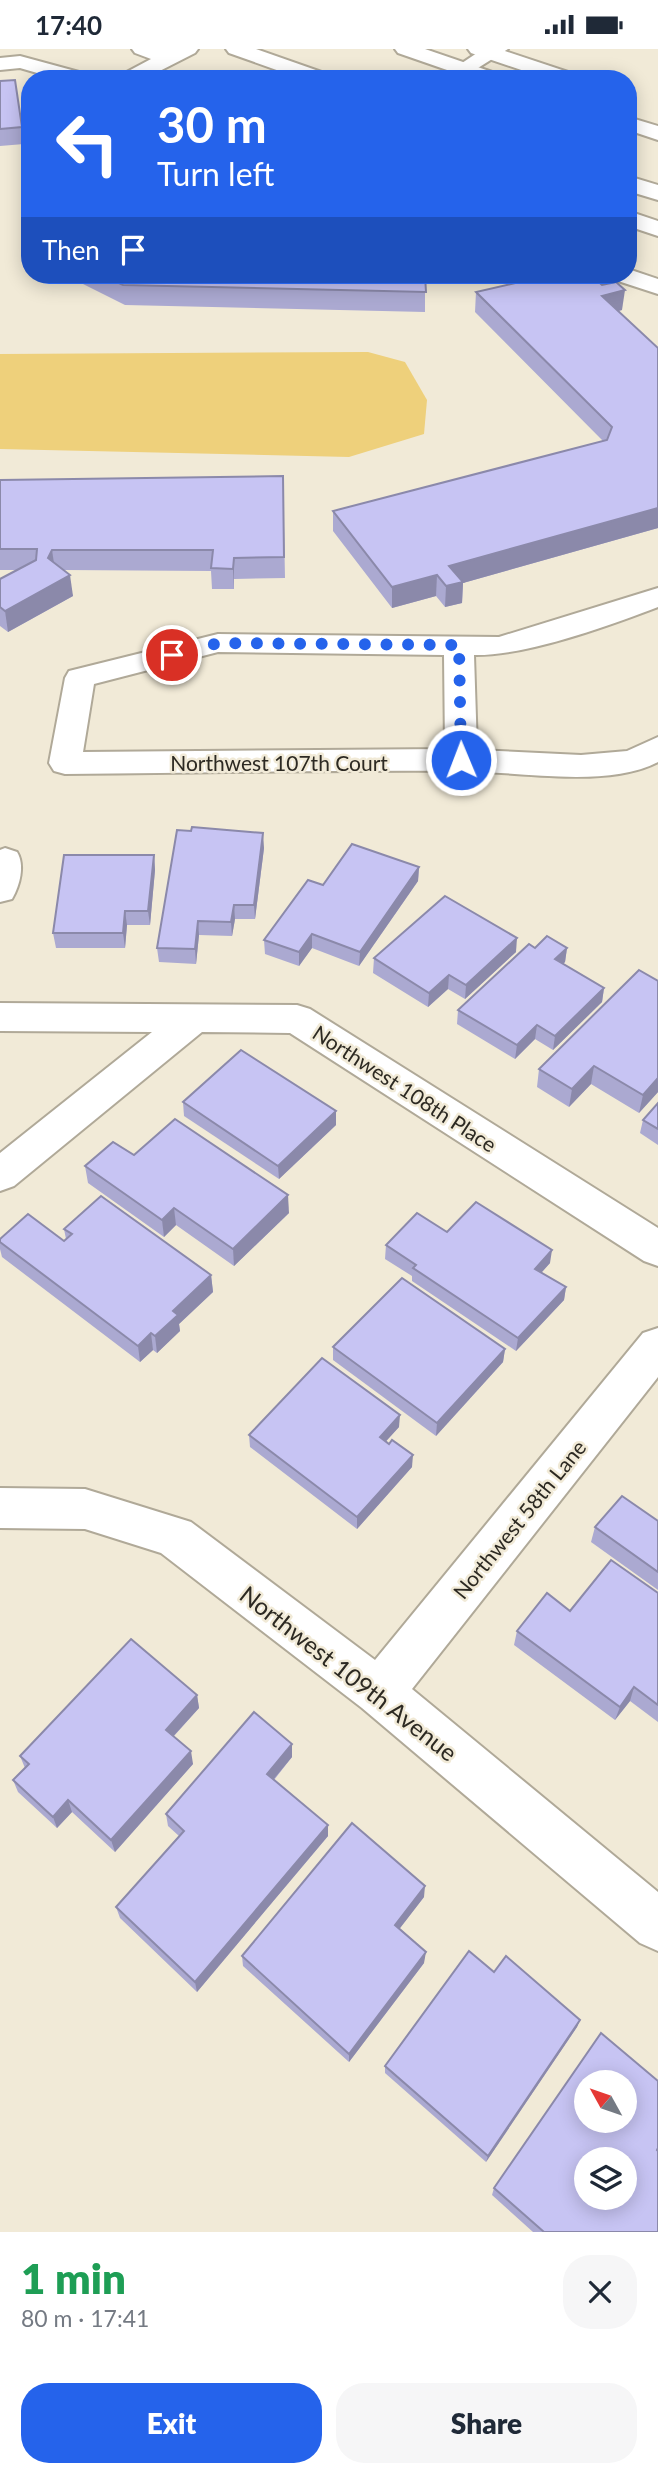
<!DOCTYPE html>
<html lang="en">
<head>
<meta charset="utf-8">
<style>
  :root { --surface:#fff; --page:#f6f6f7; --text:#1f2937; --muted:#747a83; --accent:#2563eb }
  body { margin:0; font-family:Lato,sans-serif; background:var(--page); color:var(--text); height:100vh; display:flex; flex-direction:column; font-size:26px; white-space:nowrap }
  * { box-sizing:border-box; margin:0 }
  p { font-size:23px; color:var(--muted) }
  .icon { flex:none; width:38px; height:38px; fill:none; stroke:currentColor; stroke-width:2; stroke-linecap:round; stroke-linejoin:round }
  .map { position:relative; height:2183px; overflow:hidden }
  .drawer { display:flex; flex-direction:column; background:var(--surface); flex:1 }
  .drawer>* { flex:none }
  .top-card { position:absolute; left:21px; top:21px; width:616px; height:214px; border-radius:28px; box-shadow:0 4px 18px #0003; background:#2563eb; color:#fff; overflow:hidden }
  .needle { width:46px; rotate:310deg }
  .controls { position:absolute; left:574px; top:2021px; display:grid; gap:14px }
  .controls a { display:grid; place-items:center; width:63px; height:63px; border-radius:50%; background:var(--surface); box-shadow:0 4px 18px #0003; font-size:35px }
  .pin { position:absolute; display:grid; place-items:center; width:60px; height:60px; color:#fff; margin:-30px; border:4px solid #fff; border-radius:50%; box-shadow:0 2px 7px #0007 }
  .me { position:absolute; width:77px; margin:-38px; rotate:359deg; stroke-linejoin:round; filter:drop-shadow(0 0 5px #0008) }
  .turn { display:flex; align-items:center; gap:24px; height:147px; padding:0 21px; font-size:32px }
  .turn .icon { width:91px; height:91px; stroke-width:2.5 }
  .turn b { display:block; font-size:49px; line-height:60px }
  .then { display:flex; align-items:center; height:66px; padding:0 21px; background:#0003; gap:14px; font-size:26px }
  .round { display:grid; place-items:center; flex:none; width:74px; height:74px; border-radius:28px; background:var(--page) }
  .summary { display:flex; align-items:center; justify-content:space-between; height:119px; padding:0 21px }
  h1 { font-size:42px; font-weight:800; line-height:52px; color:#1e9e55 }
  .cta { display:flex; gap:14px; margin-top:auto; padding:14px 21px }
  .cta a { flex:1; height:80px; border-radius:28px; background:var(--accent); color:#fff; font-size:28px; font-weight:800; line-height:80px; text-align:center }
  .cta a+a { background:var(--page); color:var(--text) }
  .status { display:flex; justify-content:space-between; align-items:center; height:49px; padding:0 35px; background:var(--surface); direction:ltr }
  .status svg { height:19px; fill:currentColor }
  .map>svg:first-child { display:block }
  .water { fill:#eed07b }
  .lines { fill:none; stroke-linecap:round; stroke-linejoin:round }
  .minor-casing { stroke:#b0a998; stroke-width:4 }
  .major-casing { stroke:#b0a998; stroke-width:4 }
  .minor { fill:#fff; fill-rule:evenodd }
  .major { fill:#fff; fill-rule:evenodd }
  .wall { fill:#aba9d1 }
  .shaded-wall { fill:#8b89aa }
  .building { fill:#c7c4f3; stroke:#8b89aa; stroke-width:2; fill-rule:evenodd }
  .route { stroke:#2563eb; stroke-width:12; stroke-dasharray:0 21.6 }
  .labels { text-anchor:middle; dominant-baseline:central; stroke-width:5; stroke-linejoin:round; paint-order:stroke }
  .street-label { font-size:21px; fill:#2c2922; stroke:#f1ead7 }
  .near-street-label { font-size:24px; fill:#2c2922; stroke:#f1ead7 }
</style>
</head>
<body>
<div class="status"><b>17:40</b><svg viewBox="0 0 49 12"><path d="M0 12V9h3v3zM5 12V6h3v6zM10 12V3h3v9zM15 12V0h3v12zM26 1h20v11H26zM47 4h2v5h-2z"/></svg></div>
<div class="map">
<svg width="658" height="2183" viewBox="0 0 658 2183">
  <rect width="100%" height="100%" fill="#f1ead7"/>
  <!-- water -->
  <polygon class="water" points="368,303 405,313 427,351 424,385 349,408 0,400 0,305"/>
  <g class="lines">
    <defs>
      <g id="minor">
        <polygon points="132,0 198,0 195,4 144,30 118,30 121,26 151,10 135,4"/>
        <polygon points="226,0 256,0 330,26 333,30 302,30 229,4"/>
        <polygon points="483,0 508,0 470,24 456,24 453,20"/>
        <polygon points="20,7 90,26 93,30 58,30 20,19 0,21 0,9"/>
        <polygon points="628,127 658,136 658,151 628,142"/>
        <polygon points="628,162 658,172 658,187 628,177"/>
        <polygon points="628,220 658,230 658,245 615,231 612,226 628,226"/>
        <path d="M658 539V558C608 577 526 607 474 606L477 701 581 706 627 702 658 688V713C607 740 516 722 459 722 327 721 196 724 65 725L54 722 49 714 65 629 69 622 218 585 499 588ZM218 603 444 606 445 700 83 703 94 635Z"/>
        <path d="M5 799 17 803C25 816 20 836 12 850L0 853V801Z"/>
        <polygon points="0,954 297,956 310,960 658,1179 658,1217 644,1212 290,984 202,983 14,1137 0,1142 0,1104 152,983 0,982"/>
        <polygon points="658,1279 658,1328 412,1640 658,1843 658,1902 640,1894 362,1659 161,1504 85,1480 0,1479 0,1439 85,1440 191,1473 375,1611 643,1284"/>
      </g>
      <g id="major">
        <polygon points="395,0 425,0 501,26 504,30 473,30 398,4"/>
        <polygon points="468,0 499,0 577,26 580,30 548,30 471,4"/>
        <polygon points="628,68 658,77 658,91 628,81"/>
      </g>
    </defs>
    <!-- minor casing -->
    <use href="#minor" class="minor-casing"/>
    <!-- major casing -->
    <use href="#major" class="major-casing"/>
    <!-- minor -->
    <use href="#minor" class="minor"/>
    <!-- major -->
    <use href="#major" class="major"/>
  </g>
  <!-- wall -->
  <g class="wall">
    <polygon points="0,32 22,78 24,95 0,97"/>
    <polygon points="78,226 425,226 425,263 125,256 79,233"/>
    <polygon points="476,243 622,261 618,262 658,299 658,479 463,534 462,554 445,558 436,547 392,559 333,482 333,462 603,392 475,263"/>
    <polygon points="283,427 285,529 234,530 234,540 212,540 211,522 64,521 73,547 8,583 0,577 0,530 17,521 0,521 0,431"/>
    <polygon points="264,799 255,870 235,870 232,887 199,886 196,915 159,913 157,899"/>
    <polygon points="154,806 155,821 150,876 127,876 125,899 56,899 53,884"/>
    <polygon points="419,818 418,832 359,917 312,899 299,917 265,905 264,891 323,836"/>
    <polygon points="535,899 567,899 565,913 563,915 604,939 602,953 553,1001 535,990 515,1010 457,975 458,961"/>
    <polygon points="516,903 465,950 448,940 428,958 373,924 374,909"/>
    <polygon points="658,932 658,1043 639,1064 591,1035 569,1058 537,1038 539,1020"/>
    <polygon points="183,1053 336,1062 336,1076 279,1130 184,1067"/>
    <polygon points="658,1054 658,1096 640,1084 643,1071"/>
    <polygon points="134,1106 289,1164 234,1217 176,1176 164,1188 88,1134 85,1117"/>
    <polygon points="64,1180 211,1226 213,1243 179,1275 180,1282 157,1304 153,1301 140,1313 2,1208 0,1200 0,1190 64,1192 66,1190"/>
    <polygon points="447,1183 550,1214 541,1224 566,1238 564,1251 516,1302 412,1232 412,1227 385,1210 386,1196"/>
    <polygon points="333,1298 505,1300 503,1313 436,1387 333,1311"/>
    <polygon points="399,1378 386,1392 412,1418 357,1480 250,1398 249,1386"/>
    <polygon points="658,1472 658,1541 591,1493 595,1478"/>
    <polygon points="658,1544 658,1673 630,1652 615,1671 514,1596 517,1582 570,1562"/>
    <polygon points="197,1646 199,1659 174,1687 193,1715 115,1803 72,1763 57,1779 18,1743 13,1731 25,1719 20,1707"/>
    <polygon points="292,1695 292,1708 274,1731 328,1787 197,1943 120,1869 116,1858 179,1787 168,1777 166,1765"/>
    <polygon points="424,1848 399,1880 424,1914 349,2013 243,1917 242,1907"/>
    <polygon points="494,1923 580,1971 577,1978 486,2113 385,2024 385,2017"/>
    <polygon points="657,2101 658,2183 533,2183 492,2146 494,2139"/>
  </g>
  <!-- shaded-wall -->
  <g class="shaded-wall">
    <polygon points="625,241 622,261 599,267 602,247"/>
    <polygon points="658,459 658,479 463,534 462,554 445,558 446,537 449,517"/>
    <polygon points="52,501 55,521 48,509"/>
    <polygon points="234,509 234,540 233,520"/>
    <polygon points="70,526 73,547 8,583 5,562"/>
    <polygon points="437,526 436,547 392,559 392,538"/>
    <polygon points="263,784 264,799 255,870 254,856"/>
    <polygon points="154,806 155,821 150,876 148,862"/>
    <polygon points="419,818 418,832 359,917 360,903"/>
    <polygon points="234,856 235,870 232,887 231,873"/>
    <polygon points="125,862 127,876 125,899 123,884"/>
    <polygon points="198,872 199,886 196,915 195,900"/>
    <polygon points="312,885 312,899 299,917 299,903"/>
    <polygon points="517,889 516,903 465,950 466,936"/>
    <polygon points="567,899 565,913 553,924 555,910"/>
    <polygon points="449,926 448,940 428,958 429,944"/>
    <polygon points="604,939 602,953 553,1001 555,987"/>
    <polygon points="537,976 535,990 515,1010 517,996"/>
    <polygon points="594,1017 591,1035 569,1058 572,1040"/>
    <polygon points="658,1029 658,1043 639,1064 643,1046"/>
    <polygon points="336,1062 336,1076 279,1130 278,1117"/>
    <polygon points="288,1146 289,1164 234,1217 233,1200"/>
    <polygon points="174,1159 176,1176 164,1188 162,1171"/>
    <polygon points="552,1201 550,1214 533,1233 535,1220"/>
    <polygon points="211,1226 213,1243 179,1275 180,1282 157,1304 155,1287 173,1262"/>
    <polygon points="566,1238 564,1251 516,1302 518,1289"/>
    <polygon points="151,1284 153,1301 140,1313 138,1297"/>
    <polygon points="505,1300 503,1313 436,1387 437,1374"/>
    <polygon points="400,1366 399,1378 379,1400 380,1388"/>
    <polygon points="413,1406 412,1418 357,1480 357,1468"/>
    <polygon points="634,1638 630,1652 615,1671 620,1658"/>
    <polygon points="197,1646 199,1659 168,1693 166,1681"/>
    <polygon points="292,1695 292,1708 268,1737 267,1725"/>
    <polygon points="191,1702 193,1715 115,1803 111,1791"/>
    <polygon points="68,1751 72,1763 57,1779 53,1768"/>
    <polygon points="328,1776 328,1787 197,1943 195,1933"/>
    <polygon points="425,1837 424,1848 394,1887 395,1876"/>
    <polygon points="426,1903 424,1914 349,2013 349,2005"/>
    <polygon points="580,1971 577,1978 486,2113 488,2107"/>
  </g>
  <!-- building -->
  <g class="building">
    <polygon points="15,31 22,78 0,80 0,32"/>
    <polygon points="102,226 425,226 426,243 123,236"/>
    <polygon points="550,226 591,226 602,236 616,233 625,241 602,247 658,299 658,459 449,517 463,533 446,537 437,526 392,538 333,462 607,391 612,378 476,243"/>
    <polygon points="283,427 284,508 234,509 233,520 211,519 213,501 52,501 48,509 70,526 5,562 0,558 0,530 36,511 37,500 0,500 0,431"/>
    <polygon points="192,778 263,784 254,856 234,856 231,873 198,872 195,900 157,899 177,781 191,782"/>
    <polygon points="352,795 419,818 360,903 312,885 299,903 264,891 308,831 323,836"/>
    <polygon points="64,806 154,806 148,862 125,862 123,884 53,884"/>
    <polygon points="445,847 517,889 466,936 449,926 429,944 374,909"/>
    <polygon points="547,887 567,899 555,910 604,939 555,987 537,976 517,996 458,961 529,895 535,899"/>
    <polygon points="639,921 658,932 658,1029 643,1046 594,1017 572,1040 539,1020"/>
    <polygon points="241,1001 336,1062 278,1117 183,1053"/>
    <polygon points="658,1054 658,1080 643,1071"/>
    <polygon points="175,1070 288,1146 233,1200 174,1159 162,1171 85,1117 113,1093 134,1106"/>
    <polygon points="101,1147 211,1226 173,1262 178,1266 155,1287 151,1284 138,1297 0,1193 0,1190 28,1165 64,1192 72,1185 64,1180"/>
    <polygon points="476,1153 552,1201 535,1220 566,1238 518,1289 413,1219 416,1216 386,1196 417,1164 447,1183"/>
    <polygon points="402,1229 505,1300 437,1374 333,1298"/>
    <polygon points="322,1309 400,1366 380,1388 389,1395 392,1391 413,1406 357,1468 249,1386"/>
    <polygon points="622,1447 658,1472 658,1523 595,1478"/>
    <polygon points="611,1511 658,1544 658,1656 634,1638 620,1658 517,1582 547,1544 570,1562"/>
    <polygon points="131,1590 197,1646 166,1681 191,1702 111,1791 68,1751 53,1768 13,1731 29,1715 20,1707"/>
    <polygon points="254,1663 292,1695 267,1725 328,1776 195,1933 116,1858 184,1782 166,1765"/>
    <polygon points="352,1774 425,1837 395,1876 426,1903 349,2005 242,1907"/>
    <polygon points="469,1902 494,1923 506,1907 580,1971 488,2107 385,2017"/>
    <path d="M601 1984 658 2032V2099L657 2101 658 2102V2183H544L494 2139ZM586 2034H625V2072H586ZM586 2110H625V2149H586Z"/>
  </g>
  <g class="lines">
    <!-- route -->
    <polyline class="route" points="172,606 219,594 459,596 461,711"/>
  </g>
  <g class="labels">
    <!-- street labels -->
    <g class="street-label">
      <text x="279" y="713">Northwest 107th Court</text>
      <text transform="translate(405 1039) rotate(33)">Northwest 108th Place</text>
      <text transform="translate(519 1470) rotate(-51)">Northwest 58th Lane</text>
    </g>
    <!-- near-street labels -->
    <g class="near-street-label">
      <text transform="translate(349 1624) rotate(38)">Northwest 109th Avenue</text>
    </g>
  </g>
</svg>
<div class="controls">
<a><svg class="needle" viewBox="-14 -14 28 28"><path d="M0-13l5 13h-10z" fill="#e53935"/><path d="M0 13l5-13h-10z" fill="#747a83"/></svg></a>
<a><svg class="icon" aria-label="layers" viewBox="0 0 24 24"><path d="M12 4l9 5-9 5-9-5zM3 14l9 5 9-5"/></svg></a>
</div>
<div class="pin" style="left:172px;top:606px;background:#d93025"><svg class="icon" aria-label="arrive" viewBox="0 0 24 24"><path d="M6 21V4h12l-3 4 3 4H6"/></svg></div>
<svg class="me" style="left:461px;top:711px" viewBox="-20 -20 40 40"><circle r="17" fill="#2563eb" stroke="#fff" stroke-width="3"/><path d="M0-11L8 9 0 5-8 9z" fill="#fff"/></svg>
<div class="top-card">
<div class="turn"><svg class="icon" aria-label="left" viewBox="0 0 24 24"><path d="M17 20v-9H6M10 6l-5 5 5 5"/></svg><div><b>30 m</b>Turn left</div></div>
<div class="then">Then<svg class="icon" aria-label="arrive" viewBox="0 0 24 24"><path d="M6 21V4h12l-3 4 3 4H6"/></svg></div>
</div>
</div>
<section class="drawer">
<div class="summary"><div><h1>1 min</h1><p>80 m · 17:41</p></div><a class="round"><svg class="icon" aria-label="close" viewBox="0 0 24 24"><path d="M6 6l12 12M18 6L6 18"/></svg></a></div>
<div class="cta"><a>Exit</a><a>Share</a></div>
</section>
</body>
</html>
